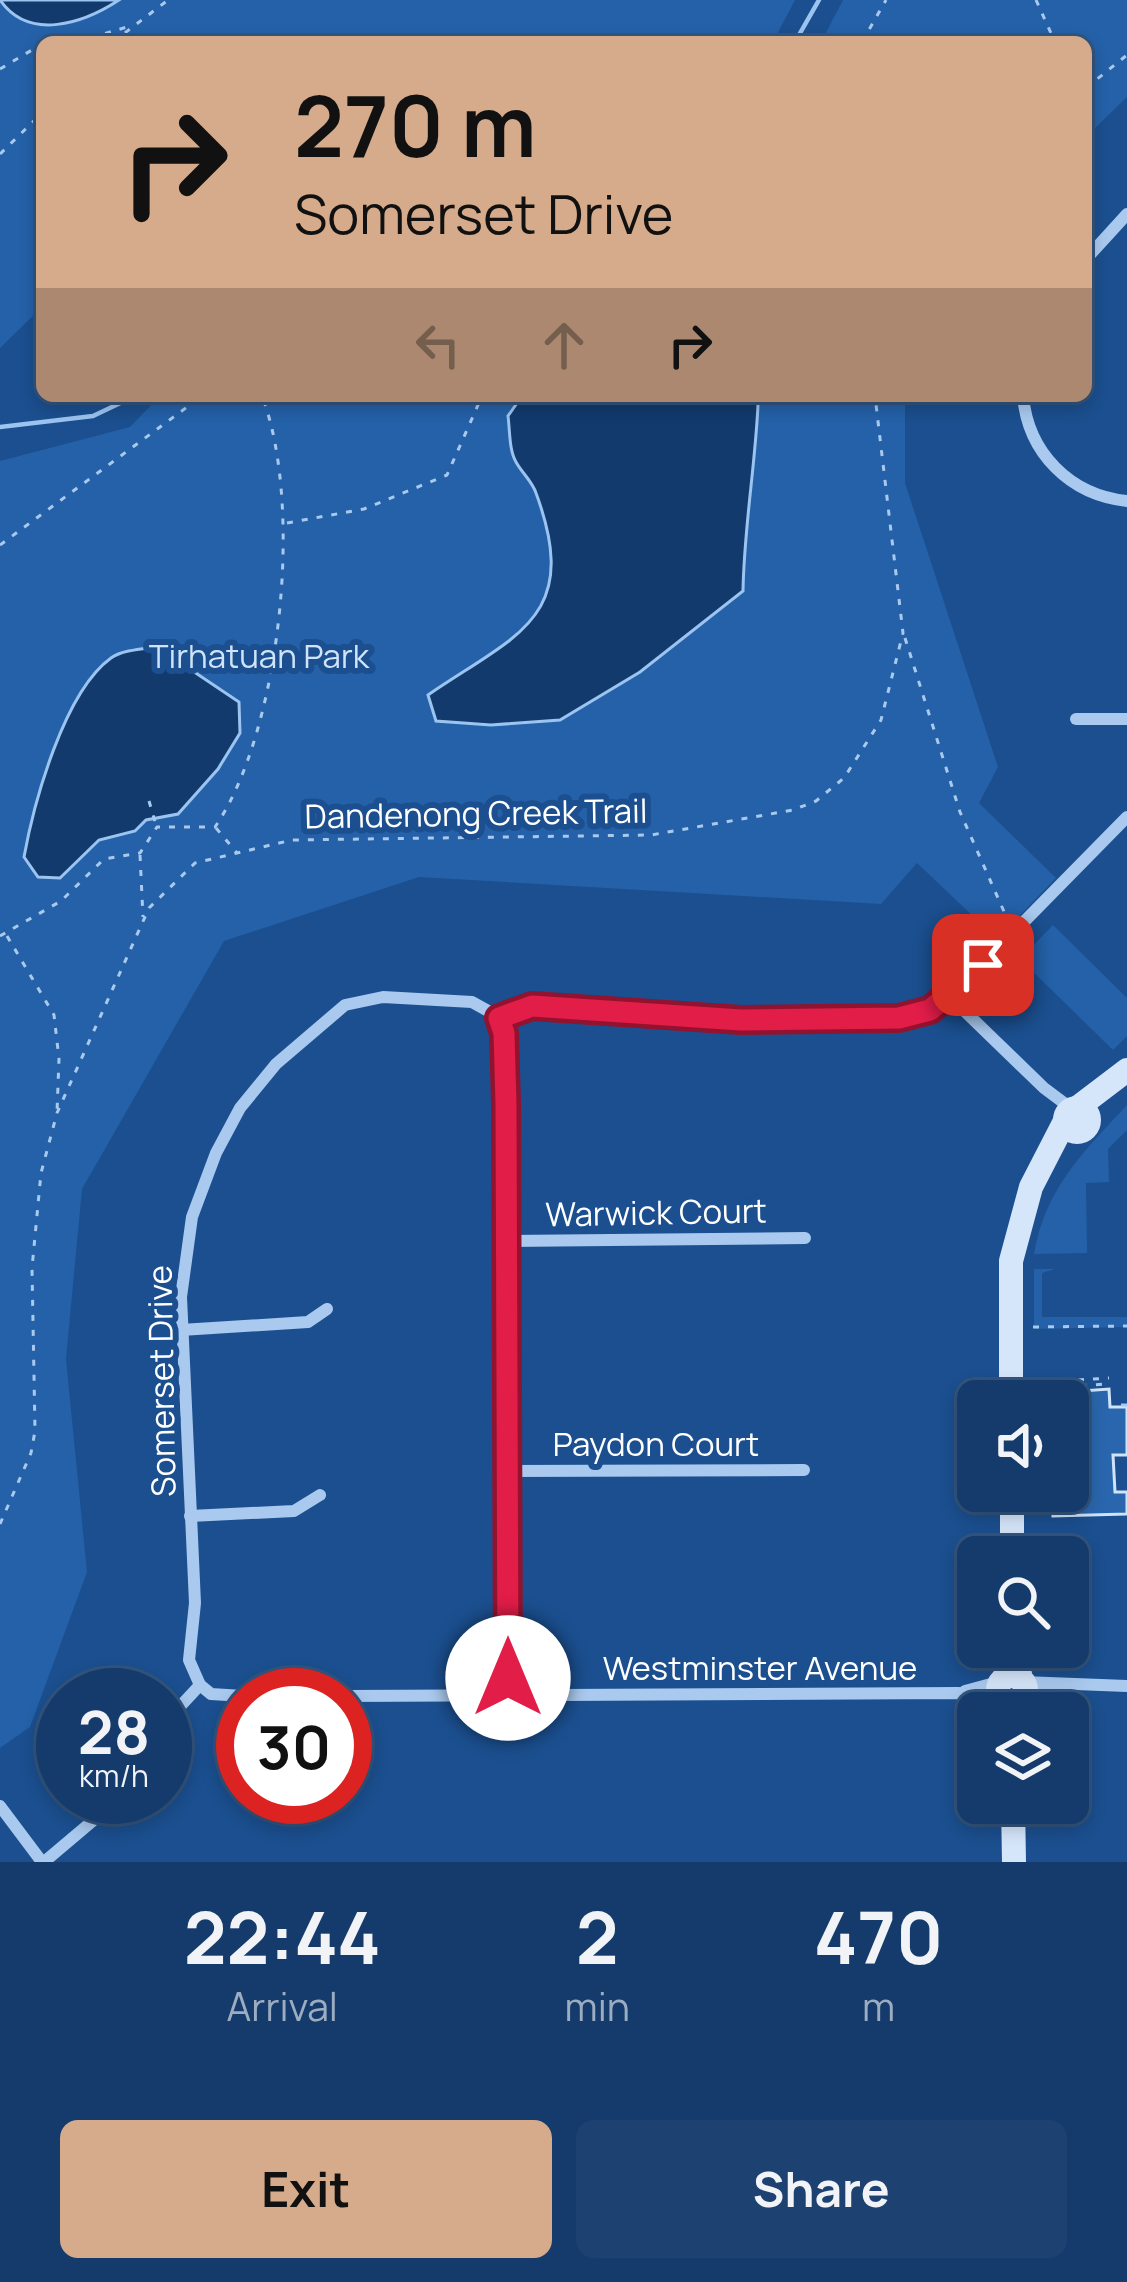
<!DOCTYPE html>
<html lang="en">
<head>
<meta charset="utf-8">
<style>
  :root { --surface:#143b6b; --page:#1d4271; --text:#f1f3f6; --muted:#9dadc1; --line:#33557e; --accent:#d6ab8b }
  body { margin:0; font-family:Manrope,sans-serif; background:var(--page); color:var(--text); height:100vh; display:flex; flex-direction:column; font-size:45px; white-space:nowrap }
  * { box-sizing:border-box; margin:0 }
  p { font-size:39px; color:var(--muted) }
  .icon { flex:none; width:66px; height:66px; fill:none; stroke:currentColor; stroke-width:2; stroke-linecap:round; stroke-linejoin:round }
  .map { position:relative; height:1862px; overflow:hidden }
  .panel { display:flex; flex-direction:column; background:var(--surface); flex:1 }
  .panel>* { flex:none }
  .hud { position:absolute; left:36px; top:36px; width:1056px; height:366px; border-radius:18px; box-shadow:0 6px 18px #0003,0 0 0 3px var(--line); background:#d6ab8b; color:#111; overflow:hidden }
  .fabs { position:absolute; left:957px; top:1380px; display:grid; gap:24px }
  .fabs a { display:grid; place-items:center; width:132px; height:132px; border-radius:18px; background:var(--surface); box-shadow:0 6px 18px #0003,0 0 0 3px var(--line); font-size:60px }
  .speed { position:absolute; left:36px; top:1668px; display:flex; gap:24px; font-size:60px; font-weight:700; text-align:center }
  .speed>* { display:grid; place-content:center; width:156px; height:156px; border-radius:50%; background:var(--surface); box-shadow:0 6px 18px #0003,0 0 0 3px var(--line); line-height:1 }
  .speed small { font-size:30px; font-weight:400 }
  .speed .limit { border:18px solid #d22; background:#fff; color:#111 }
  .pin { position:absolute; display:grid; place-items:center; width:102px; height:102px; color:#fff; margin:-51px; border-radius:24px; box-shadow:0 6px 18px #0006 }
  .me { position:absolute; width:132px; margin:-66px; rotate:0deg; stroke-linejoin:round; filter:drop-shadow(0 0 9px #0008) }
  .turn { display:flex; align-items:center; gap:42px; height:252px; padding:0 60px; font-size:54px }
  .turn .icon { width:156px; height:156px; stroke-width:2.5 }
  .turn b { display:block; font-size:84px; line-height:102px }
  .lanes { display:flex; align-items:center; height:114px; padding:0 60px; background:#0003; justify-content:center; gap:60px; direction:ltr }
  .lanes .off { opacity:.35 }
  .eta { display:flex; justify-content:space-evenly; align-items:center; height:204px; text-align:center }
  .eta b { font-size:72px; font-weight:700; line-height:84px }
  .button { display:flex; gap:24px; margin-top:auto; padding:24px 60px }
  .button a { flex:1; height:138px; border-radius:18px; background:var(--accent); color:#111; font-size:48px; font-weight:700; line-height:138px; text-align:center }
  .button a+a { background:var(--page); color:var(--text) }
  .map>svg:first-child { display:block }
  .green { fill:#2461a8 }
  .water { fill:#123a6d; stroke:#9cc4f0; stroke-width:3 }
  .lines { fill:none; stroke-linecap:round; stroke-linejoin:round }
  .stream { stroke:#9cc4f0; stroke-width:4.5 }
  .building { fill:#2a66ad; stroke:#cfe3fa; stroke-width:3 }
  .path { stroke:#a9c9ee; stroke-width:3; stroke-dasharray:6 9; stroke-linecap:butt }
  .street { stroke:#a9c9ee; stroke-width:12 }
  .secondary { stroke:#d6e6fa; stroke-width:24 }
  .route-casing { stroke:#92132f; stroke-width:30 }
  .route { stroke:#e11d48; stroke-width:21 }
  .labels { text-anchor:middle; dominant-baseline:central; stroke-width:12; stroke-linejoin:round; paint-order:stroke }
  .park-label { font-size:33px; fill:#cfe3fa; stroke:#1b4f8f }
  .street-label { font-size:33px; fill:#fff; stroke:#1b4f8f }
</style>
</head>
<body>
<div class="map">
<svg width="1127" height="1862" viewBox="0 0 1127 1862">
  <rect width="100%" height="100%" fill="#1b4f8f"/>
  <!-- green -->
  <g class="green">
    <polygon points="0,0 795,0 773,42 42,42 42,307 0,348"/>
    <polygon points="843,0 1127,0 1127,97 1086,137 1086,42 821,42"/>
    <polygon points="160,396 905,396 905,483 998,767 979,803 1056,878 997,939 917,863 881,904 419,877 224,941 82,1189 66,1359 87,1572 30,1727 0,1748 0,461 130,427"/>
    <polygon points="1053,925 1127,998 1127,1036 1113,1050 1020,959"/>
    <path d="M1127 1105V1130L1108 1149 1109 1182 1086 1183 1087 1253 1034 1254C1045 1189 1083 1152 1127 1105Z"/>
    <polygon points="1034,1269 1055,1269 1042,1273 1042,1317 1127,1317 1127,1327 1034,1329"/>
  </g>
  <!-- water -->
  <g class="water">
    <path d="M0 0H119C84 23 29 42 0 0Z"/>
    <path d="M522 396H753L758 405C755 468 744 528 743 591L640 672 560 720 491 725 436 721 428 695C517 634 582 618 536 493 532 481 522 473 516 462 509 450 510 431 508 416Z"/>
    <path d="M157 647 239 702 240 733 218 769 178 814 146 820 135 831 99 840 60 878 38 877 24 857C34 802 64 692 111 658 122 650 142 649 157 647Z"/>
  </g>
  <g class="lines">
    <!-- stream -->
    <g class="stream">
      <polyline points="795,42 819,0"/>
      <polyline points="0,427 93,416 135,396"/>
    </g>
  </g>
  <!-- building -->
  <polygon class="building" points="1109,1389 1110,1407 1127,1407 1127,1455 1113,1455 1115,1492 1127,1492 1127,1514 1053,1516 1052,1491 1068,1491 1068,1392"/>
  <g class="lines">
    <!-- path -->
    <g class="path">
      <polyline points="1036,0 1055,42"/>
      <polyline points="46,42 86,39 127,27"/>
      <polyline points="113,42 168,0"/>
      <polyline points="862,42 886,0"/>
      <polyline points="0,69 42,44"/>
      <polyline points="1086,88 1127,55"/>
      <polyline points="0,154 42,113"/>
      <polyline points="287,523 364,509 447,475 482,396"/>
      <polyline points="0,545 202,396"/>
      <polyline points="905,638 960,812 1006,916"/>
      <polyline points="149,801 156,825"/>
      <polyline points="216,828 237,853"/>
      <polyline points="140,855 143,917"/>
      <path d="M0 936 61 901 104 859 140 853 157 827H215C281 731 304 505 262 396"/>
      <polyline points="7,936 54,1015 59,1059 57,1112"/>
      <polyline points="1033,1327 1127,1326"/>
      <polyline points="1078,1380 1109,1378"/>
      <polyline points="1051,1387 1109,1384"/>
      <polyline points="1121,1405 1127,1405"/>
      <polyline points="0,1524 31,1453 35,1431 32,1268 41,1173 57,1113 149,908 195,863 292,840 651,835 793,810 816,801 844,778 881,720 903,633 875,396"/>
    </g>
    <!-- street -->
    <g class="street">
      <polyline points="1086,259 1127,214"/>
      <path d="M1023 396C1028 453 1070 495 1127 501"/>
      <polyline points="1076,719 1127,719"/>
      <polyline points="950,997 1044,1088 1072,1109"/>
      <polyline points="499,1017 505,1059 508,1695"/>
      <polyline points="507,1241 805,1238"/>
      <polyline points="181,1330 308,1322 327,1309"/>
      <polyline points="508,1471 804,1470"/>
      <polyline points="190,1516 294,1511 320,1495"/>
      <polyline points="1023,1682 1127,1686"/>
      <polyline points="200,1685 211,1694 243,1696"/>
      <polyline points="965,1691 1002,1681"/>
      <polyline points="345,1696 958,1693 1002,1699"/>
      <polyline points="1023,1699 1052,1688"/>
      <polyline points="165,1732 173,1714 200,1685 189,1660 195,1603 181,1297 192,1217 216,1153 240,1108 276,1064 345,1005 383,997 472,1002 499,1017 532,1006 741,1020 899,1018 916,1015 950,997 1127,817"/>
      <polyline points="0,1806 42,1862"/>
      <polyline points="44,1862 121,1797"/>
    </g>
    <!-- secondary -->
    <g class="secondary">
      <polyline points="1077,1108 1127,1070"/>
      <circle cx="1077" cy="1120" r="12"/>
      <polyline points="1011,1401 1011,1261 1031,1187 1065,1121"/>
      <polyline points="1012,1491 1012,1557"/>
      <polyline points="1015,1647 1021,1680"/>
      <circle cx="1012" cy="1690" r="14"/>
      <polyline points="1013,1803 1014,1862"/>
    </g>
  </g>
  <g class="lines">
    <defs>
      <polyline id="route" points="508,1678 506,1104 504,1033 499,1018 532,1006 741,1020 899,1018 930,1010 983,965"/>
    </defs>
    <!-- route casing -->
    <use href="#route" class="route-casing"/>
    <!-- route -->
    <use href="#route" class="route"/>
  </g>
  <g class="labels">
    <!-- park labels -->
    <g class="park-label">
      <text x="259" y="655">Tirhatuan Park</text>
    </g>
    <!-- street labels -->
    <g class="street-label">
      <text transform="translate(476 813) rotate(-1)">Dandenong Creek Trail</text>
      <text transform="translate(656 1212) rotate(-1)">Warwick Court</text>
      <text transform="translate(161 1381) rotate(-91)">Somerset Drive</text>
      <text x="656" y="1443">Paydon Court</text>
      <text x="760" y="1667">Westminster Avenue</text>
    </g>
  </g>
</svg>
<div class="fabs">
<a><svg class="icon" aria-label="sound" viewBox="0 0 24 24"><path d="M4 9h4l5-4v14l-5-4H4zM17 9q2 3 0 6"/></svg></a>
<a><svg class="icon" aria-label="search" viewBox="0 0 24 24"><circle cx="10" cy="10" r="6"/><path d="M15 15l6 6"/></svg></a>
<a><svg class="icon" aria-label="layers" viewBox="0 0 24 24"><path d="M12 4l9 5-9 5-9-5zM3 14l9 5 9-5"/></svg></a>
</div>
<div class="speed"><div>28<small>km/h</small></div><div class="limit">30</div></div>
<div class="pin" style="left:983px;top:965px;background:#d93025"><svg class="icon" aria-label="arrive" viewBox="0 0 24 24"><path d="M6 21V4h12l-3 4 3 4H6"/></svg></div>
<svg class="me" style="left:508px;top:1678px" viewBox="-20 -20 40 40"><circle r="19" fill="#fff"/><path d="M0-13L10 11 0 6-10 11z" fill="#e11d48"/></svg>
<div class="hud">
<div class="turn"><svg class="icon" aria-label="right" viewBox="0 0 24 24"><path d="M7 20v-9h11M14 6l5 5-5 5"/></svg><div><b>270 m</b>Somerset Drive</div></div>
<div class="lanes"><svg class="icon off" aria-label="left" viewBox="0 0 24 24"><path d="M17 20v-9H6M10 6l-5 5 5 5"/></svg><svg class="icon off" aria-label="ahead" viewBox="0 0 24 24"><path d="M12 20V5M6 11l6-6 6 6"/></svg><svg class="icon" aria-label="right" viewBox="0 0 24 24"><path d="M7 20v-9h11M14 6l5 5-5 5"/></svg></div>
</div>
</div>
<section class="panel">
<div class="eta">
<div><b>22:44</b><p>Arrival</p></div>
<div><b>2</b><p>min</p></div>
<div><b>470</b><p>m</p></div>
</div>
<div class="button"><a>Exit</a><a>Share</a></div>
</section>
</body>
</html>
